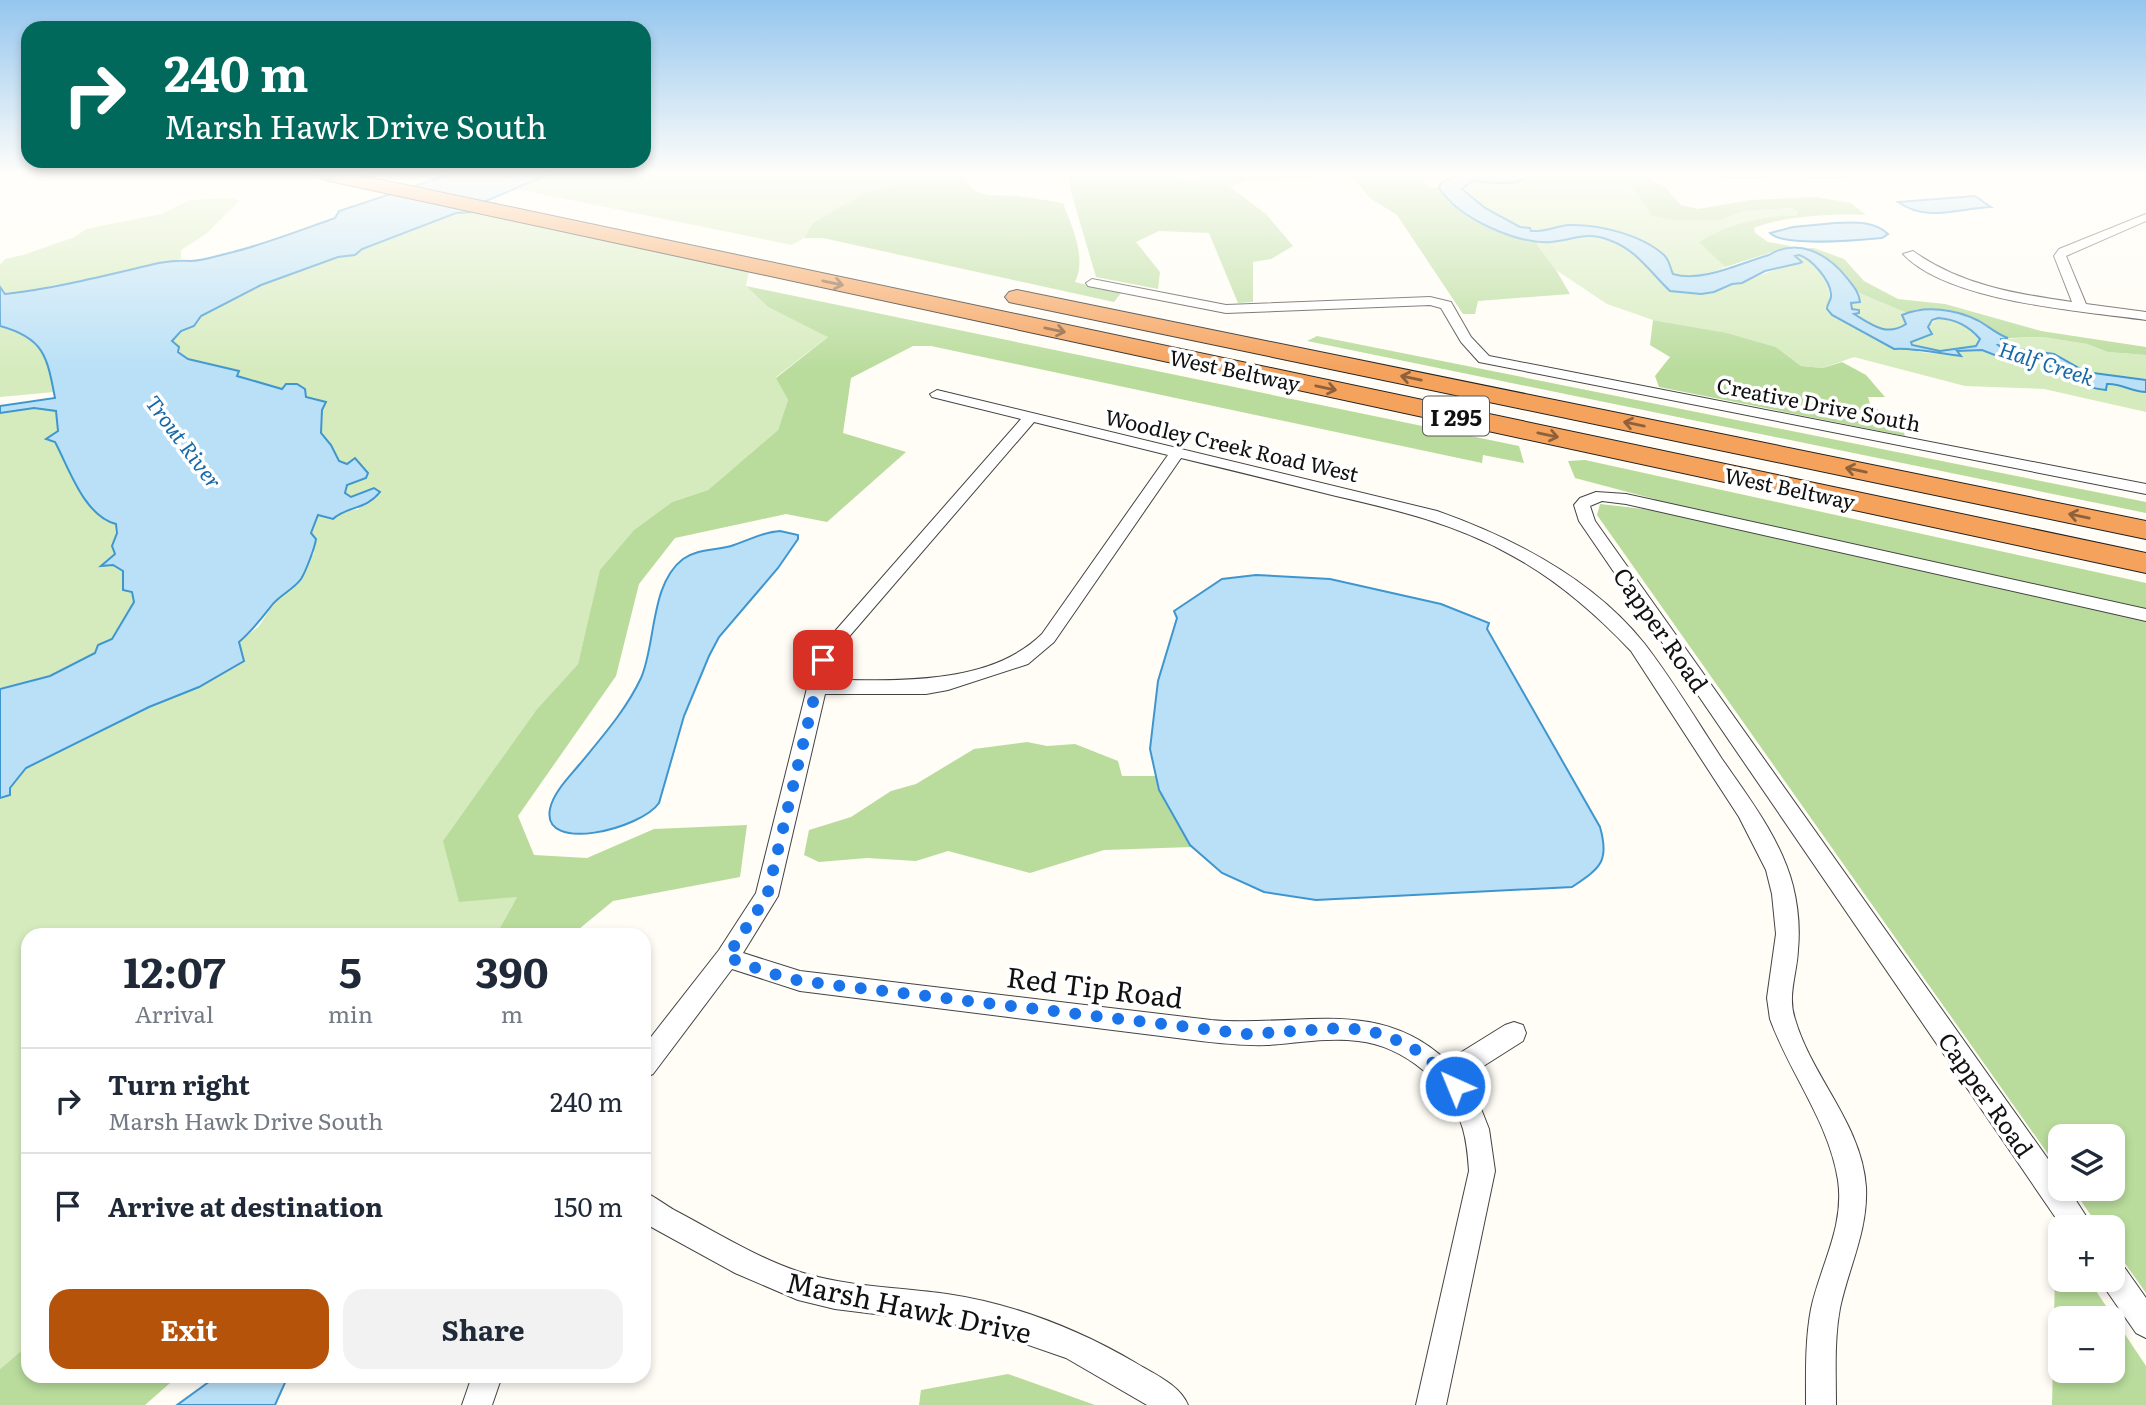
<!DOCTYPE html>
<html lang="en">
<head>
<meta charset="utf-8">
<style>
  :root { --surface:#fff; --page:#f2f2f3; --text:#1f2937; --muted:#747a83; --line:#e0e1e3; --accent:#b45309 }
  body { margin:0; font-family:Literata,serif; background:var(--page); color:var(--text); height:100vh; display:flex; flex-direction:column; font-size:26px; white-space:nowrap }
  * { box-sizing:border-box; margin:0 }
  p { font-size:23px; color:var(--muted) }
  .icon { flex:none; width:38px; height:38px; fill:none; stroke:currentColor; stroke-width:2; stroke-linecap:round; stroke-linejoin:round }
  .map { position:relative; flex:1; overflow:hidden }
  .drawer { position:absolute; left:21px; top:928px; width:630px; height:455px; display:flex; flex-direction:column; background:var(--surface); border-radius:21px; box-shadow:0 4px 10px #0003 }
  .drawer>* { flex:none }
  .guide { position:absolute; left:21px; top:21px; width:630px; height:147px; border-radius:21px; box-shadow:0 4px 10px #0003; background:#00695c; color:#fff; overflow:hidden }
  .buttons { position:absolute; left:2048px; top:1124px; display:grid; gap:14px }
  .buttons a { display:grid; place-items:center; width:77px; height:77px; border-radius:14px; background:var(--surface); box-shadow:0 4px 10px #0003; font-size:35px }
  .pin { position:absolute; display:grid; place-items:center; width:60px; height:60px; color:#fff; margin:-30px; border-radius:14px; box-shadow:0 4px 10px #0006 }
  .me { position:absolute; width:77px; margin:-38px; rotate:316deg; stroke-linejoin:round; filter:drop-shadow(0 0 5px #0008) }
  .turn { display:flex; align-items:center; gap:24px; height:147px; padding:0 28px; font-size:32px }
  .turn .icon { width:91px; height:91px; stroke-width:2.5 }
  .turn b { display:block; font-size:49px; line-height:60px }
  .eta { display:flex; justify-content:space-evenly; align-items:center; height:119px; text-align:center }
  .eta b { font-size:42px; font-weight:700; line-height:49px }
  .action { display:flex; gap:14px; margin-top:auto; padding:14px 28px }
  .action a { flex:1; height:80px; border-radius:21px; background:var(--accent); color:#fff; font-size:28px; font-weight:700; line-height:80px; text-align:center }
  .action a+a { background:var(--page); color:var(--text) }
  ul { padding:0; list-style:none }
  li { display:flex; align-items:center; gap:21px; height:105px; padding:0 28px; border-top:2px solid var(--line) }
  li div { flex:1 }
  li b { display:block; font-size:26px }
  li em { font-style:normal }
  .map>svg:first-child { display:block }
  .green { fill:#d5ebbd }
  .forest { fill:#b9dc9c; fill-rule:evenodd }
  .water { fill:#b9e0f7; stroke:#3f96cf; stroke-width:2; fill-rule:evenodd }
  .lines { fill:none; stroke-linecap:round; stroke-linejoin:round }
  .street-casing { stroke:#444; stroke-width:2 }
  .highway-casing { stroke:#222; stroke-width:2 }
  .street { fill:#fff; fill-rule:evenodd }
  .highway { fill:#f5a25d; fill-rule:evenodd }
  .oneway { stroke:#8e613b }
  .route { stroke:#1a73e8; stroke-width:12; stroke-dasharray:0 21.6 }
  .labels { text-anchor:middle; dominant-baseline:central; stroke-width:7; stroke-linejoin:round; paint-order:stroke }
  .far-water-label { font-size:21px; font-style:italic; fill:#1768a6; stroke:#fff }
  .far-street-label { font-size:21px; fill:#111; stroke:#fff }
  .shield { fill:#fff; stroke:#585858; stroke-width:2 }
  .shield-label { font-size:23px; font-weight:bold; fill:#111 }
  .street-label { font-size:24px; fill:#111; stroke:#fff }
  .near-street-label { font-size:28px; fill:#111; stroke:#fff }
</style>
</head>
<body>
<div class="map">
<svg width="2146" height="1405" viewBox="0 0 2146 1405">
  <rect width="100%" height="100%" fill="#fffdf5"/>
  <!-- green -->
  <g class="green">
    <polygon points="549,174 908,174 898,184 867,191 813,223 804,238 792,245 517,189"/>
    <path d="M1531 174C1557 174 1617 167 1635 187 1642 195 1647 207 1652 216L1675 220H1720L1745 211 1790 208 1798 213 1796 216C1766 214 1724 226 1699 242L1725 267C1676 288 1666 269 1625 242 1618 237 1610 231 1602 228 1579 222 1566 229 1544 232 1527 234 1471 206 1462 189L1472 181C1490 182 1516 187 1531 174Z"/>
    <polygon points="232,198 239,201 206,234 181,250 181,259 95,280 53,285 38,290 2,293 5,291 0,287 0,265 5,259 23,255 75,237 86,229 161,214 191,200"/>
    <path d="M472 212 749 271 746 286 768 307 829 336 776 377 788 400 778 430 708 490 672 502 634 530 601 570 578 664 537 709 444 841 517 897 500 928 486 934H28V1345L0 1369V798L10 795V788L25 768 149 707 199 687 243 661 239 642 259 626 274 603 301 579 307 560 314 554 311 533 318 515 359 509 345 493 347 485 366 478 368 473 339 461 331 445 321 433 322 410 326 404 306 397 287 384 282 390 236 375 238 371C214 365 184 365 172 341L181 331 194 326 201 316 261 285 338 257 356 255 362 249 456 213Z"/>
    <path d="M1579 235C1614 237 1638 251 1658 280L1715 291 1795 263V256H1804C1821 270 1836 288 1827 309L1832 315 1894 349 1906 347 1920 352 1960 356 1956 351 1982 350 2018 365 2025 364 2028 359 2051 364 2077 383 2106 390 2107 384C2121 384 2132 392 2146 392V412L2044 389 1965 386 1854 357 1823 368 1801 366 1776 347 1726 333 1653 320 1607 304 1556 270 1535 242H1554Z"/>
    <path d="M1859 293 1907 313 1902 316 1906 324C1886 337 1871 324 1853 314L1850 303 1859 302Z"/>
    <path d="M1938 318C1955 319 1970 326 1980 339L1976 346 1940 351 1912 346 1910 342Z"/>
    <path d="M0 326C40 337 46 352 54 392L0 397Z"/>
    <polygon points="2043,337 2087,344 2108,352 2146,355 2146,380 2086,372 2053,354 2009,349 1998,345 2001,339"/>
    <path d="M34 408 56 411 58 432 47 438C76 452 76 515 116 524L115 554 102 566 113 565 123 571V589L132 592 134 602 112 639 98 645 96 653 50 676 0 689V413Z"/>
  </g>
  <!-- forest -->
  <g class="forest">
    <path d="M908 174H963C972 201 997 194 1019 196 1034 198 1049 201 1063 203 1072 227 1087 258 1075 282L1121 293 1114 302 823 238H804L813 223 867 191 898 184Z"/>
    <polygon points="1069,174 1173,174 1176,178 1194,182 1207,174 1419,174 1428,187 1439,188 1448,202 1525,241 1535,242 1556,270 1570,294 1478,301 1475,314 1463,314 1397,215 1370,198 1352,176 1246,180 1230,187 1266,214 1293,246 1271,259 1253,262 1253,302 1238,303 1209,233 1159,231 1136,242 1160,272 1158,289 1096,277 1071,192"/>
    <path d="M1601 174H1639L1664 186 1681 205 1698 209 1751 200 1816 197 1851 203 1866 215C1836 213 1782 216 1754 228L1755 233 1768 242 1791 246 1725 267 1699 242C1725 226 1765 214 1796 216L1798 212 1790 208 1745 211 1720 220H1675L1652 216C1635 188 1633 182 1601 174Z"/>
    <polygon points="1806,248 1814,248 1844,259 1864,281 1898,299 1945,304 2041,331 2146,347 2146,355 2108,352 2087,344 2043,337 2008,338 1974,319 1917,309 1907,313 1859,293 1836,265"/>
    <polygon points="746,286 1519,446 1524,463 1483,455 1482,463 931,346 913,346 851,378 843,433 906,452 827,522 786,514 675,538 639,584 616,676 518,816 534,855 587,858 654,829 747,825 740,877 613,901 573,934 486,934 500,928 517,897 459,902 443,841 537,709 578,664 600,570 634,530 672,502 708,490 778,430 788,400 776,378 828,337 768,307"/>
    <polygon points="1653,320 1727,333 1776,347 1801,366 1823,368 1842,362 1866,375 1885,397 1868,397 1871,407 1899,417 1905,436 1659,387 1655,376 1670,357 1650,345"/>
    <polygon points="1317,336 2146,502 2146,513 1307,341"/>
    <polygon points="1585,460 2146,583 2146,1293 2112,1245 2112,1227 2099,1227 2072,1188 2112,1188 2112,1136 2060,1136 2060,1171 1597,515 1600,504 1653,510 1654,499 1575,478 1568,461"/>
    <polygon points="1027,742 1047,746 1075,744 1118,761 1122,776 1156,776 1159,790 1192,847 1104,850 1030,873 948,851 916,861 867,858 819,862 804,855 809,830 851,817 891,791 916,784 974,749"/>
    <path d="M2056 1232 2060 1238V1279H2088L2146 1366V1405H2052ZM2060 1318H2112V1370H2060Z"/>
    <polygon points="28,1345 28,1376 178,1376 145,1405 0,1405 0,1369"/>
    <polygon points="1008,1374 1095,1405 919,1405 921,1390"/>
  </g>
  <!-- water -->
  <g class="water">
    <path d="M451 174H549L486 201 472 212 456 213 362 249 355 255 338 257 261 285 201 316 194 326 181 331 172 341 179 347 178 352 188 359 239 371 237 376 282 389 286 384H297L305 389 306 397 326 402 322 410 321 433 331 445 339 461 347 464 355 458 368 473 366 478 347 485 345 493 351 497 374 488 380 492C366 510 347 506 333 519L318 515 311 533 316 539C315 547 306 571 301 579 294 589 280 595 272 605 261 619 253 630 239 642L244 661 199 687 149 707 26 768 10 788V795L0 798V689L50 676 95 653 98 645 112 639 134 602 132 592 123 590V571L113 565 101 566 115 554 112 546 117 533 116 524C84 516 69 468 55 442L46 439 58 431 56 411 34 408 0 413V406L55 398C47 356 44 338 0 326V287L5 294C57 288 107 275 159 263 170 261 179 260 190 261 203 261 220 255 233 252 268 243 301 230 335 218L339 211Z"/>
    <path d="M1458 174H1531C1516 188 1491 182 1472 181L1462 189 1485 208 1520 227 1530 228 1531 231C1546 232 1556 226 1569 225 1599 224 1642 235 1664 255 1670 261 1670 268 1673 274 1702 283 1740 263 1769 255 1798 237 1828 254 1847 278 1853 286 1859 292 1860 302L1851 303 1852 309 1859 310V313L1854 314C1872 325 1887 337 1906 324L1902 315C1925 305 1956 309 1979 321 1988 326 1998 335 2008 338L2001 339 2002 344 1998 345 2001 347 2054 354 2086 372 2146 380V392C2132 392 2121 383 2107 384L2106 390C2095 389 2077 384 2067 378 2054 369 2048 362 2032 360L2035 362 2023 366 1982 350 1957 351 1961 356C1943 354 1910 347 1894 349L1832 315 1827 309C1827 302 1832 301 1831 294 1830 280 1812 259 1799 255L1795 256 1802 262 1800 263 1765 271 1742 283 1732 284 1714 292 1701 294 1670 291C1649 271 1637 250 1609 240 1586 231 1574 240 1551 242 1516 244 1458 218 1439 188L1441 183ZM1938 318C1955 319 1969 326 1980 339L1976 346 1940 351 1912 345 1911 342 1932 334 1928 327 1932 320Z"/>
    <path d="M1975 196 1991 207C1960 208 1928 223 1898 202Z"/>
    <path d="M1835 223C1854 222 1875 221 1888 234L1882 238C1861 240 1783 247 1770 233L1793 227Z"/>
    <path d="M780 531 798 535V539L778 568 719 637 709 656 684 716 659 803C641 829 541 854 550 809 553 793 569 777 579 765 602 737 626 710 641 678 656 644 650 584 683 559 698 548 717 551 734 545 750 540 762 532 780 531Z"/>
    <path d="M1256 575 1330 579 1441 604 1489 623 1487 629 1600 827C1610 862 1600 868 1572 887L1316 900 1264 892 1222 873 1190 845 1159 790 1150 749 1158 681 1177 618 1174 611 1222 579Z"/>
    <polygon points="217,1376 288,1376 275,1405 177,1405"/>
  </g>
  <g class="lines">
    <defs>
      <g id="street">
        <polygon points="1717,174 1771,174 1766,177 1722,177"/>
        <polygon points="1802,174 1849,174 1844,177 1807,177"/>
        <path d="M2146 214V221L2066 256 2086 304 2146 312V320C2082 311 1948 302 1903 254L1913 251C1960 285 2016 294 2072 302L2054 256 2059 249Z"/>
        <polygon points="1092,279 1226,305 1430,297 1451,302 1471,337 1489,356 2146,484 2146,494 1479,362 1461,342 1441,308 1430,305 1226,313 1088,286 1086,283"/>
        <path d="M937 390 1437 511C1513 538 1592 578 1644 643 1672 679 1697 721 1722 759 1749 798 1781 839 1793 886 1798 906 1800 929 1798 950 1797 974 1787 996 1795 1019 1812 1078 1862 1124 1866 1187 1868 1231 1849 1266 1840 1308 1834 1340 1836 1373 1836 1405H1806C1806 1373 1805 1341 1811 1309 1820 1266 1845 1227 1838 1180 1829 1122 1790 1074 1770 1019L1767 998 1776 934 1772 894 1766 870 1739 817 1631 651C1595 613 1557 580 1511 555 1456 524 1397 510 1336 496 1284 483 1232 470 1181 458L1054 642 1028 664 948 690 926 694H825L778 896 743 953 800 971 1211 1020C1296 1028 1377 995 1447 1061L1505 1025 1514 1022 1523 1025 1526 1033 1523 1041 1463 1079 1478 1101 1489 1129 1495 1171 1446 1405H1416L1469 1171C1468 1157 1467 1143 1463 1129 1450 1084 1404 1046 1358 1041 1328 1037 1297 1043 1267 1045 1242 1046 1217 1043 1193 1040L800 991 732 969 653 1074 644 1078V1046L719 950 756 893 814 660 829 638 1021 419 932 397 930 394ZM1034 422 1168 455 1042 634C989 686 897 680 828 680L832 661 841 646Z"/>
        <polygon points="1596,492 1626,494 2146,609 2146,621 1626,504 1602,501 1590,506 1595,521 2060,1176 2060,1188 2068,1188 2093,1227 2062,1227 1579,521 1574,505 1580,498"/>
        <path d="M644 1192C656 1197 665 1205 676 1211 716 1232 757 1258 800 1272 847 1287 898 1287 947 1294 1014 1304 1078 1329 1136 1363 1154 1374 1180 1385 1188 1405H1147L1066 1358 991 1332 947 1323 835 1309 798 1300 735 1273 644 1223Z"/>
        <polygon points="2112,1260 2122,1264 2146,1298 2146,1338 2136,1333 2102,1284 2100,1279 2112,1279"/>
        <polygon points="472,1376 502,1376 492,1405 462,1405"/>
      </g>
      <g id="highway">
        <polygon points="315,174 354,174 2146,553 2146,573 325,180"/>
        <polygon points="1017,290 2146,521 2146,539 1009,302 1005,297 1009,292"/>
      </g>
    </defs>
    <!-- street casing -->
    <use href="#street" class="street-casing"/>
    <!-- highway casing -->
    <use href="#highway" class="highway-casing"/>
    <!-- street -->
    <use href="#street" class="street"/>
    <!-- highway -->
    <use href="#highway" class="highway"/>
  </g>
  <!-- one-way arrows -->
  <defs><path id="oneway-shaft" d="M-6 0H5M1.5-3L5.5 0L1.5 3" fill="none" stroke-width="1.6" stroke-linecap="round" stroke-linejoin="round" transform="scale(1.75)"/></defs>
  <g class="oneway">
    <use href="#oneway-shaft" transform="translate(833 283) rotate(12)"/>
    <use href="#oneway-shaft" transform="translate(1055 330) rotate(12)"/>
    <use href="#oneway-shaft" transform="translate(1411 378) rotate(-168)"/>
    <use href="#oneway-shaft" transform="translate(1326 388) rotate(12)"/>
    <use href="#oneway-shaft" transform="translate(1634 424) rotate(-168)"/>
    <use href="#oneway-shaft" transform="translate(1548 435) rotate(12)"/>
    <use href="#oneway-shaft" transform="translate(1856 470) rotate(-168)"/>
    <use href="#oneway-shaft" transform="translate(2079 516) rotate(-168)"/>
  </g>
  <!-- sky -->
  <linearGradient id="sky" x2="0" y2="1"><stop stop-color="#95c6ee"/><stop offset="0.47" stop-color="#fffefa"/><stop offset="1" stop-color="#fffefa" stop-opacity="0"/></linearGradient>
  <rect width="2146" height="371" fill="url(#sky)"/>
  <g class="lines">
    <!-- route -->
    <polyline class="route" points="823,660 767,896 727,957 766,972 800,981 1247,1034 1341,1028 1367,1030 1392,1038 1420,1052 1447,1075 1455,1086"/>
  </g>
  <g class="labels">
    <!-- far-water labels -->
    <g class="far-water-label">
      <text transform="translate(2047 362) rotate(18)">Half Creek</text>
      <text transform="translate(185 441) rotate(53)">Trout River</text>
    </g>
    <!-- far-street labels -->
    <g class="far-street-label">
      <text transform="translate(1235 369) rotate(12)">West Beltway</text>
      <text transform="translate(1819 403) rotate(11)">Creative Drive South</text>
      <text transform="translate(1232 444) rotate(13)">Woodley Creek Road West</text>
      <text transform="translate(1790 487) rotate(12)">West Beltway</text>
    </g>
    <!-- shield labels -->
    <rect class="shield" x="1423" y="396.5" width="66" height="39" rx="5"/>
    <g class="shield-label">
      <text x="1456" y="416">I 295</text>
    </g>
    <!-- street labels -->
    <g class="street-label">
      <text transform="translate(1662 629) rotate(55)">Capper Road</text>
      <text transform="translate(1987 1094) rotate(55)">Capper Road</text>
    </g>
    <!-- near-street labels -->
    <g class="near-street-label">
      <text transform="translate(1095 986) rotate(7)">Red Tip Road</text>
      <text transform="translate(909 1306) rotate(12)">Marsh Hawk Drive</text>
    </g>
  </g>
</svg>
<div class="buttons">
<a><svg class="icon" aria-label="layers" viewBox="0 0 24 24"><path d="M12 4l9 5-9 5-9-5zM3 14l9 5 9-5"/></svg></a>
<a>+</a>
<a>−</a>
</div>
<div class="pin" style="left:823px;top:660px;background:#d93025"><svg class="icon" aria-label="arrive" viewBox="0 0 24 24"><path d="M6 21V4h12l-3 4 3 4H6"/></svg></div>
<svg class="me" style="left:1455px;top:1086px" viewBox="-20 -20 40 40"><circle r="17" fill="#1a73e8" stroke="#fff" stroke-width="3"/><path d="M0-11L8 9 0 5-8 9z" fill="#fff"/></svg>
<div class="guide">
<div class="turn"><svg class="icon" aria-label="right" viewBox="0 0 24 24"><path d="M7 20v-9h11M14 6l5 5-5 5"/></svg><div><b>240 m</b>Marsh Hawk Drive South</div></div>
</div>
<section class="drawer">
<div class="eta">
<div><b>12:07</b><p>Arrival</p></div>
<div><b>5</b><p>min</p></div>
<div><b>390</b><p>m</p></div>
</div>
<ul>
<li><svg class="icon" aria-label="right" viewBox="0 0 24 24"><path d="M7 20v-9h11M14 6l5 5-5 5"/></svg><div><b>Turn right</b><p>Marsh Hawk Drive South</p></div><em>240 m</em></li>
<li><svg class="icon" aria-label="arrive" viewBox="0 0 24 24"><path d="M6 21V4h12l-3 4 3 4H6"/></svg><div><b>Arrive at destination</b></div><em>150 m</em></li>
</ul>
<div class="action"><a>Exit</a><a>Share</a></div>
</section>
</div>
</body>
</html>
